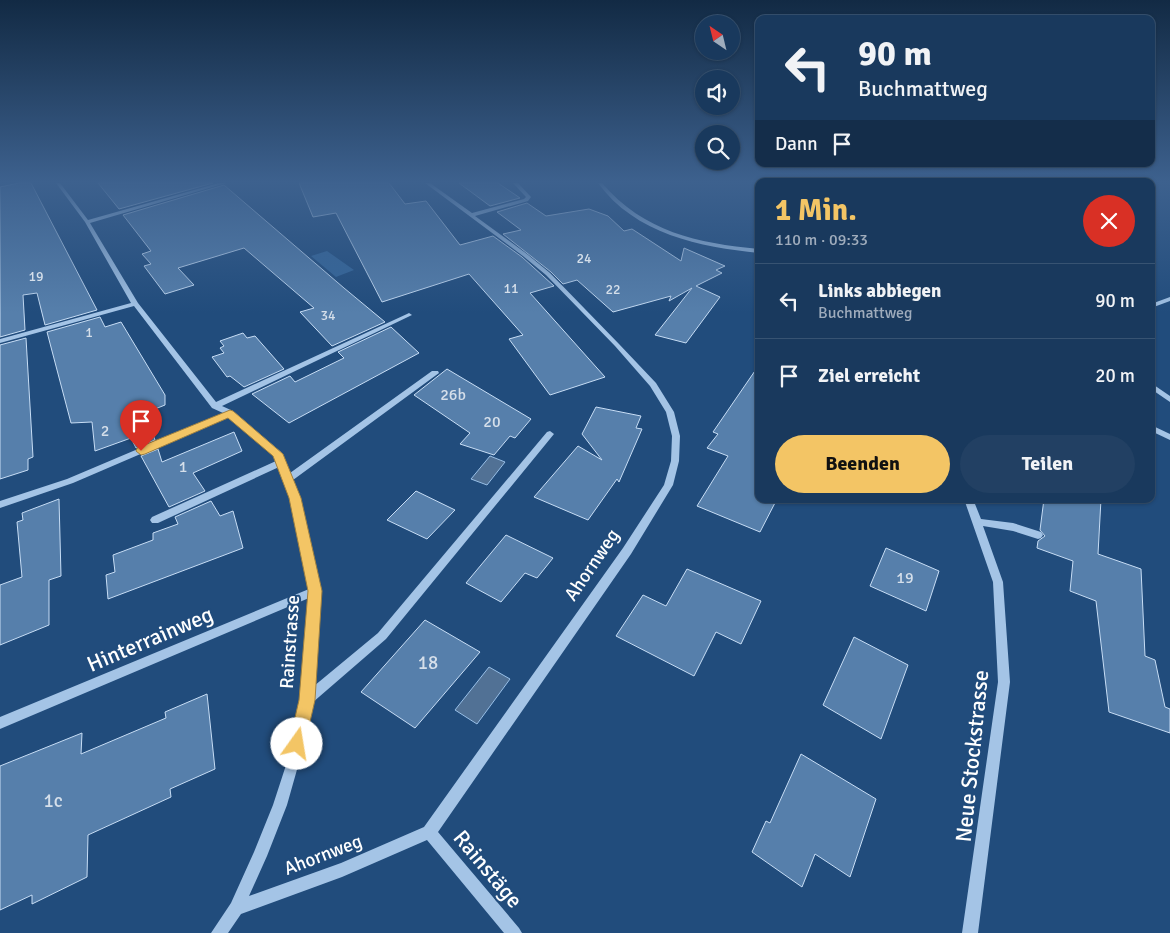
<!DOCTYPE html>
<html lang="de">
<head>
<meta charset="utf-8">
<style>
  :root { --surface:#19395d; --page:#224063; --text:#f1f3f6; --muted:#9facbc; --line:#375372; --accent:#f3c565 }
  body { margin:0; font-family:Signika,sans-serif; background:var(--page); color:var(--text); height:100vh; display:flex; flex-direction:column; font-size:19px; white-space:nowrap }
  * { box-sizing:border-box; margin:0 }
  p { font-size:16px; color:var(--muted) }
  .icon { flex:none; width:28px; height:28px; fill:none; stroke:currentColor; stroke-width:2; stroke-linecap:round; stroke-linejoin:round }
  .map { position:relative; flex:1; overflow:hidden }
  .drawer { position:absolute; left:755px; top:178px; width:400px; height:325px; display:flex; flex-direction:column; background:var(--surface); border-radius:10px; box-shadow:0 1px 4px #0004,0 0 0 1px var(--line) }
  .drawer>* { flex:none }
  .banner { position:absolute; left:755px; top:15px; width:400px; height:152px; border-radius:10px; box-shadow:0 1px 4px #0004,0 0 0 1px var(--line); background:#19395d; color:var(--text); overflow:hidden }
  .needle { width:32px; rotate:325deg }
  .tools { position:absolute; left:695px; top:15px; display:grid; gap:10px }
  .tools a { display:grid; place-items:center; width:45px; height:45px; border-radius:50%; background:var(--surface); box-shadow:0 1px 4px #0004,0 0 0 1px var(--line); font-size:25px }
  .pin { position:absolute; display:grid; place-items:center; width:42px; height:42px; color:#fff; margin:-51px -21px; border-radius:50% 50% 50% 0; rotate:-45deg; box-shadow:0 0 5px #0007 }
  .pin .icon { rotate:45deg }
  .me { position:absolute; width:55px; margin:-28px; rotate:13deg; stroke-linejoin:round; filter:drop-shadow(0 0 4px #0008) }
  .turn { display:flex; align-items:center; gap:18px; height:105px; padding:0 20px; font-size:22px }
  .turn .icon { width:65px; height:65px; stroke-width:2.5 }
  .turn b { display:block; font-size:35px; line-height:42px }
  .then { display:flex; align-items:center; height:48px; padding:0 20px; background:#0003; gap:10px; font-size:19px }
  .round { display:grid; place-items:center; flex:none; width:52px; height:52px; border-radius:26px; background:var(--page) }
  .headline { display:flex; align-items:center; justify-content:space-between; height:85px; padding:0 20px }
  h1 { font-size:30px; font-weight:700; line-height:38px; color:var(--accent) }
  .cta { display:flex; gap:10px; margin-top:auto; padding:10px 20px }
  .cta a { flex:1; height:58px; border-radius:30px; background:var(--accent); color:#111; font-size:20px; font-weight:700; line-height:58px; text-align:center }
  .cta a+a { background:var(--page); color:var(--text) }
  ul { padding:0; list-style:none }
  li { display:flex; align-items:center; gap:15px; height:75px; padding:0 20px; border-top:1px solid var(--line) }
  li div { flex:1 }
  li b { display:block; font-size:19px }
  li em { font-style:normal }
  .map>svg:first-child { display:block }
  .green { fill:#34669a }
  .water { fill:#517195; stroke:#98bfe7 }
  .building { fill:#567fab; stroke:#c7ddf5 }
  .lines { fill:none; stroke-linecap:round; stroke-linejoin:round }
  .minor { fill:#a4c4e6; fill-rule:evenodd }
  .route { fill:#f3c565; stroke:#9e8042 }
  .labels { text-anchor:middle; dominant-baseline:central; stroke-width:4; stroke-linejoin:round; paint-order:stroke }
  .far-number-label { font-size:14px; fill:#d5dfea }
  .number-label { font-size:16px; fill:#d5dfea }
  .street-label { font-size:19px; fill:#fff; stroke:#214c7c }
  .near-number-label { font-size:19px; fill:#d5dfea }
  .near-street-label { font-size:22px; fill:#fff; stroke:#214c7c }
</style>
</head>
<body>
<div class="map">
<svg width="1170" height="933" viewBox="0 0 1170 933">
  <rect width="100%" height="100%" fill="#214c7c"/>
  <!-- green -->
  <polygon class="green" points="327,251 354,270 336,277 311,256"/>
  <!-- water -->
  <g class="water">
    <polygon points="490,456 505,462 487,485 471,479"/>
    <polygon points="489,667 510,679 477,724 455,710"/>
  </g>
  <!-- building -->
  <g class="building">
    <polygon points="19,183 31,183 97,310 45,325 37,293 23,295 25,330 0,337 0,187"/>
    <polygon points="98,183 213,183 119,209"/>
    <polygon points="299,183 389,183 405,204 426,201 460,245 493,236 522,257 554,286 530,293 605,377 550,395 509,339 523,335 469,274 382,302 336,213 313,217"/>
    <polygon points="459,183 498,183 520,198 490,206"/>
    <polygon points="224,185 344,288 385,322 332,346 300,312 314,308 244,248 178,268 194,285 165,294 144,266 151,264 142,254 151,251 123,215"/>
    <polygon points="527,203 546,216 589,209 608,216 624,231 632,229 681,261 684,248 725,266 716,270 722,273 696,286 720,297 686,343 655,335 692,288 669,301 671,296 613,312 577,280 563,284 551,272 503,234 521,230 497,212"/>
    <polygon points="100,317 105,327 121,322 165,395 165,405 145,413 155,440 136,448 131,438 95,451 92,422 71,423 47,332"/>
    <polygon points="391,327 419,353 289,423 252,394 290,376 295,382 344,358 338,352"/>
    <polygon points="243,333 247,338 255,336 284,369 244,387 230,376 227,377 212,357 224,353 220,348 224,346 220,341"/>
    <polygon points="26,338 33,457 28,459 28,470 0,479 0,345"/>
    <polygon points="759,365 759,499 777,499 760,532 697,506 728,456 707,448 718,434 713,432"/>
    <polygon points="447,369 531,419 515,438 510,436 494,455 460,444 470,433 414,395"/>
    <polygon points="596,407 641,416 636,428 642,429 619,482 617,479 588,520 534,497 578,446 602,460 582,434"/>
    <polygon points="234,432 242,451 193,473 205,491 169,507 141,456 158,449 162,462"/>
    <polygon points="416,491 455,510 427,539 387,520"/>
    <polygon points="59,499 61,576 49,580 49,625 0,645 0,585 22,577 17,522 23,520 22,513"/>
    <polygon points="1044,499 1101,499 1098,554 1141,569 1145,656 1155,660 1165,707 1170,709 1170,733 1109,712 1096,601 1070,591 1073,561 1037,548 1038,541 1045,536 1040,530"/>
    <polygon points="211,501 220,516 233,511 243,548 108,599 106,575 115,572 113,555 153,540 153,533 178,524 175,517"/>
    <polygon points="506,535 553,558 537,578 525,573 501,602 466,583"/>
    <polygon points="886,548 939,571 926,611 870,586"/>
    <polygon points="687,569 761,601 741,644 716,632 694,676 616,636 643,595 666,606"/>
    <polygon points="425,620 480,652 415,728 361,692"/>
    <polygon points="854,637 908,665 881,739 823,705"/>
    <polygon points="207,694 215,769 170,789 171,797 88,835 87,877 32,904 32,895 0,910 0,766 82,733 81,754 166,718 165,712"/>
    <polygon points="801,754 876,799 850,877 815,854 802,887 752,852 766,821 770,823"/>
  </g>
  <g class="lines">
    <!-- minor -->
    <g class="minor">
      <polygon points="56,183 60,183 88,220 219,183 226,183 90,223 138,303 216,402 407,314 409,313 412,315 222,406 233,411 281,452 290,473 432,371 438,371 439,373 293,480 300,498 320,591 314,686 378,633 547,432 550,431 554,434 386,639 312,703 300,759 287,805 267,856 249,896 341,863 424,827 623,548 664,485 671,461 672,436 666,412 650,386 615,346 546,275 523,256 425,183 430,183 472,213 524,199 526,197 513,183 518,183 531,197 528,201 475,216 527,254 550,273 619,344 656,383 674,412 680,436 679,461 673,485 631,554 438,832 519,928 522,933 504,933 427,840 342,877 241,914 228,933 211,933 231,903 254,852 273,805 288,759 301,700 309,598 0,729 0,717 309,589 290,498 279,467 158,523 152,523 150,520 152,517 276,461 274,455 229,416 73,483 0,508 0,501 67,479 223,413 212,408 134,306 0,343 0,339 131,303 85,222"/>
      <path d="M598 183H602C644 232 697 243 759 249V253C700 247 635 234 598 183Z"/>
      <polygon points="755,183 759,183 759,189 757,188"/>
      <polygon points="1170,297 1170,301 1151,308 1151,304"/>
      <polygon points="1151,383 1170,396 1170,402 1151,389"/>
      <polygon points="1151,425 1170,434 1170,440 1151,431"/>
      <polygon points="964,499 973,499 981,519 1013,523 1041,532 1043,535 1041,538 1038,539 1013,531 983,526 1003,582 1010,682 978,933 962,933 998,682 993,582"/>
    </g>
  </g>
  <!-- sky -->
  <linearGradient id="sky" x2="0" y2="1"><stop stop-color="#122a44"/><stop offset="0.58" stop-color="#3d618e"/><stop offset="1" stop-color="#3d618e" stop-opacity="0"/></linearGradient>
  <rect width="1170" height="313" fill="url(#sky)"/>
  <!-- route -->
  <polygon class="route" points="230,410 233,411 283,454 301,498 322,591 315,700 305,744 303,750 297,753 291,750 289,744 299,700 308,591 289,498 273,456 228,418 145,454 141,455 136,451 137,448"/>
  <g class="labels">
    <!-- far-number labels -->
    <g class="far-number-label">
      <text x="584" y="258">24</text>
      <text x="36" y="276">19</text>
      <text x="511" y="288">11</text>
      <text x="613" y="289">22</text>
      <text x="328" y="315">34</text>
      <text x="89" y="332">1</text>
    </g>
    <!-- number labels -->
    <g class="number-label">
      <text x="453" y="395">26b</text>
      <text x="492" y="422">20</text>
      <text x="105" y="431">2</text>
      <text x="183" y="467">1</text>
      <text x="905" y="578">19</text>
    </g>
    <!-- street labels -->
    <g class="street-label">
      <text transform="translate(592 565) rotate(-56)">Ahornweg</text>
      <text transform="translate(290 642) rotate(-86)">Rainstrasse</text>
      <text transform="translate(323 855) rotate(-21)">Ahornweg</text>
    </g>
    <!-- near-number labels -->
    <g class="near-number-label">
      <text x="428" y="663">18</text>
      <text x="53" y="801">1c</text>
    </g>
    <!-- near-street labels -->
    <g class="near-street-label">
      <text transform="translate(150 639) rotate(-23)">Hinterrainweg</text>
      <text transform="translate(972 756) rotate(-84)">Neue Stockstrasse</text>
      <text transform="translate(488 869) rotate(50)">Rainstäge</text>
    </g>
  </g>
</svg>
<div class="tools">
<a><svg class="needle" viewBox="-14 -14 28 28"><path d="M0-13l5 13h-10z" fill="#e53935"/><path d="M0 13l5-13h-10z" fill="#9facbc"/></svg></a>
<a><svg class="icon" aria-label="sound" viewBox="0 0 24 24"><path d="M4 9h4l5-4v14l-5-4H4zM17 9q2 3 0 6"/></svg></a>
<a><svg class="icon" aria-label="search" viewBox="0 0 24 24"><circle cx="10" cy="10" r="6"/><path d="M15 15l6 6"/></svg></a>
</div>
<div class="pin" style="left:141px;top:451px;background:#d93025"><svg class="icon" aria-label="arrive" viewBox="0 0 24 24"><path d="M6 21V4h12l-3 4 3 4H6"/></svg></div>
<svg class="me" style="left:297px;top:744px" viewBox="-20 -20 40 40"><circle r="19" fill="#fff"/><path d="M0-13L10 11 0 6-10 11z" fill="#f3c565"/></svg>
<div class="banner">
<div class="turn"><svg class="icon" aria-label="left" viewBox="0 0 24 24"><path d="M17 20v-9H6M10 6l-5 5 5 5"/></svg><div><b>90 m</b>Buchmattweg</div></div>
<div class="then">Dann<svg class="icon" aria-label="arrive" viewBox="0 0 24 24"><path d="M6 21V4h12l-3 4 3 4H6"/></svg></div>
</div>
<section class="drawer">
<div class="headline"><div><h1>1 Min.</h1><p>110 m · 09:33</p></div><a class="round" style="background:#d93025;color:#fff"><svg class="icon" aria-label="close" viewBox="0 0 24 24"><path d="M6 6l12 12M18 6L6 18"/></svg></a></div>
<ul>
<li><svg class="icon" aria-label="left" viewBox="0 0 24 24"><path d="M17 20v-9H6M10 6l-5 5 5 5"/></svg><div><b>Links abbiegen</b><p>Buchmattweg</p></div><em>90 m</em></li>
<li><svg class="icon" aria-label="arrive" viewBox="0 0 24 24"><path d="M6 21V4h12l-3 4 3 4H6"/></svg><div><b>Ziel erreicht</b></div><em>20 m</em></li>
</ul>
<div class="cta"><a>Beenden</a><a>Teilen</a></div>
</section>
</div>
</body>
</html>
